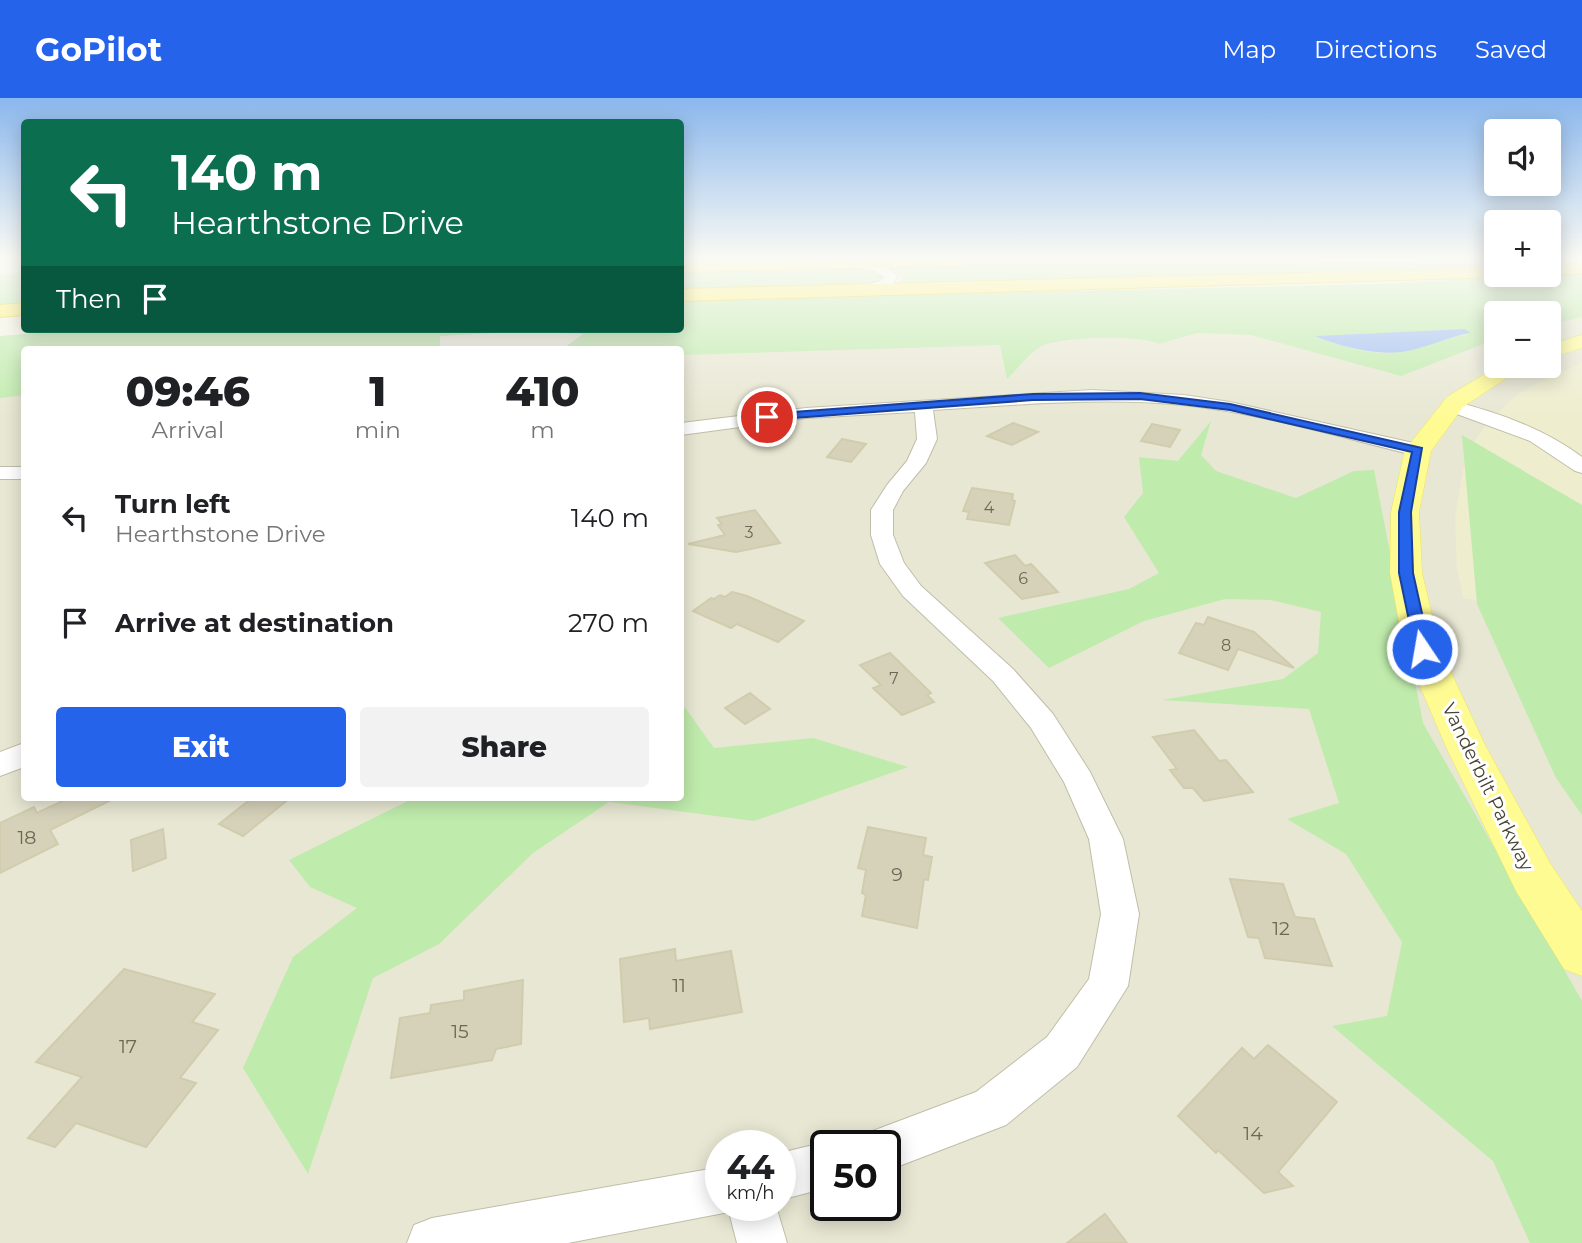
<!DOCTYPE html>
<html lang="en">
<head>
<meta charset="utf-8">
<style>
  :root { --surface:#fff; --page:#f2f2f2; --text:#202124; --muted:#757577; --accent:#2563eb }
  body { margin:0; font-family:Montserrat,sans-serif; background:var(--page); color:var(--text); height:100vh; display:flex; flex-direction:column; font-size:26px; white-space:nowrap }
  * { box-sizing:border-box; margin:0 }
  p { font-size:23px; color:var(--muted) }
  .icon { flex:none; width:38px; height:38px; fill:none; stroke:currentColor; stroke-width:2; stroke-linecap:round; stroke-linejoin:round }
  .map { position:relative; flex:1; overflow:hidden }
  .panel { position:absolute; left:21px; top:248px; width:663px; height:455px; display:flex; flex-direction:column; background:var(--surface); border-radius:7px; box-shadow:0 4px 18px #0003 }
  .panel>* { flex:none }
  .banner { position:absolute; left:21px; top:21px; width:663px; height:214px; border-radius:7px; box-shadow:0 4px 18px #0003; background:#0b6e4f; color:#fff; overflow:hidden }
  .controls { position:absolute; left:1484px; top:21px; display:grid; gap:14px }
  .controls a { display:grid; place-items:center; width:77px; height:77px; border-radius:7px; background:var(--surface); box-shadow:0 4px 18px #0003; font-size:35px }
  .speed { position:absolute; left:705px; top:1032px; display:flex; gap:14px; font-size:35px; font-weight:700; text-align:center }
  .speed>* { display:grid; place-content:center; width:91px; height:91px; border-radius:50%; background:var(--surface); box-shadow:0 4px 18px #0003; line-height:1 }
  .speed small { font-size:18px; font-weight:400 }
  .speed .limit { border:4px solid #111; border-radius:10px; background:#fff; color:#111 }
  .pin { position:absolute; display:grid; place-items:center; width:60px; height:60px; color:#fff; margin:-30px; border:4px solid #fff; border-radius:50%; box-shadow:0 2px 7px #0007 }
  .me { position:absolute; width:77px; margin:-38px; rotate:348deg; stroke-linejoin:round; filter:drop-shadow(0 0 5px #0008) }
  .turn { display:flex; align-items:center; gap:24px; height:147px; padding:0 35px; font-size:32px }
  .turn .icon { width:91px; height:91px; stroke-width:2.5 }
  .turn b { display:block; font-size:49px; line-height:60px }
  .then { display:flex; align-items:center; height:66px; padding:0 35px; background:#0003; gap:14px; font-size:26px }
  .eta { display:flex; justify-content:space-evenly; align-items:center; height:119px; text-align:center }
  .eta b { font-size:42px; font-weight:800; line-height:49px }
  .cta { display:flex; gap:14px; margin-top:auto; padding:14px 35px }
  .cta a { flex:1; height:80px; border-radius:7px; background:var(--accent); color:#fff; font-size:28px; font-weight:800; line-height:80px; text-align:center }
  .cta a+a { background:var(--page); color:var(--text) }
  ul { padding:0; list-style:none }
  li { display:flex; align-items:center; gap:21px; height:105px; padding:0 35px }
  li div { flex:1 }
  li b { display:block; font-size:26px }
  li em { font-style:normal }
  header { display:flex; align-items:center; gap:42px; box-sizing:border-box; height:98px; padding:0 35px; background:var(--accent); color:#fff }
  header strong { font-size:33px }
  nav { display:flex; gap:38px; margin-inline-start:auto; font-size:24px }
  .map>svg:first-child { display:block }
  .residential { fill:#e8e7d3; fill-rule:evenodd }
  .education { fill:#eeedce }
  .green { fill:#bfebac; fill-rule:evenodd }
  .water { fill:#9ebcf5 }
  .building { fill:#d6d2ba; stroke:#d1ccad; stroke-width:2 }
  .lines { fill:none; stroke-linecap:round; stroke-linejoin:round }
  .minor-casing { stroke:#c0bea8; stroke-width:2 }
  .major-casing { stroke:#ebe35d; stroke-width:1 }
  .highway-casing { stroke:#e7d02d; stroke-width:2 }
  .minor { fill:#fff; fill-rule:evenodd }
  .major { fill:#fffb93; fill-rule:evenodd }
  .highway { fill:#fff265; fill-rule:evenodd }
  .route { fill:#2563eb; stroke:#184099; stroke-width:2 }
  .labels { text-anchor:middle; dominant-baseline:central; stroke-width:6; stroke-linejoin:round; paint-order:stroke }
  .number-label { font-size:16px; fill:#6b6856 }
  .street-label { font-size:19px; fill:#474435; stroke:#fff }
  .near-number-label { font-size:19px; fill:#6b6856 }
</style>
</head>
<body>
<header>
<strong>GoPilot</strong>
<nav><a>Map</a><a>Directions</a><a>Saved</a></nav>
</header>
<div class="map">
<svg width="1582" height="1145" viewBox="0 0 1582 1145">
  <rect width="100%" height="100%" fill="#f4f3e6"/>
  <!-- residential -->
  <path class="residential" d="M1582 213V1145H0V288L24 285V700H681V252H557L1496 216V268H1549V215ZM721 1048H780V1108H721ZM826 1048H886V1108H826Z"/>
  <!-- education -->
  <polygon class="education" points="1582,265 1582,519 1463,500 1457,470 1455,420 1463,372 1475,342 1489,323 1516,298 1540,283"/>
  <!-- green -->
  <g class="green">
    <polygon points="1496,161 1496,173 894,187 902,182 901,178 877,166 1340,165"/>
    <polygon points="809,168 861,168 887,177 880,186 847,190 681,195 681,171"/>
    <polygon points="24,173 24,208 0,210 0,177"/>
    <path d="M1582 175V219L1549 227V215H1496V241L1401 278 1251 237 1197 235 1159 246C1139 236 1065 239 1044 247 1031 252 1017 272 1007 281L1000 247 681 257V252H561L583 236 525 233 440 238V252H24V297L0 300V238L81 231H681V202L1383 186ZM1465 231 1469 236C1447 239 1426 249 1404 253 1375 259 1344 250 1317 238Z"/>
    <polygon points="1211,323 1201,357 1216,373 1296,400 1354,373 1374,372 1423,625 1582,903 1582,1145 1530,1145 1493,1063 1332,928 1387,918 1402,844 1346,756 1287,721 1339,705 1309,611 1162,602 1283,581 1318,555 1321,514 1271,502 1225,501 1144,523 1049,570 998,520 1129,491 1159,475 1124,419 1143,395 1139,359 1178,363"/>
    <polygon points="1462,337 1582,407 1582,717 1556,680 1477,506"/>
    <polygon points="681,604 714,650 813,640 908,669 754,723 609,704 533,755 439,846 373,880 308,1076 243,970 293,859 357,810 310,789 289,762 414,700 681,700"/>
  </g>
  <!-- water -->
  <path class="water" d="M1465 231 1470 235C1447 239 1424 251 1401 254 1371 257 1343 249 1315 238Z"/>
  <!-- building -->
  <g class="building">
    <polygon points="1013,325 1038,334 1012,347 987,338"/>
    <polygon points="1152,326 1180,332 1170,349 1141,343"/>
    <polygon points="842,341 866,346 851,364 827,359"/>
    <polygon points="972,390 1013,396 1012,402 1015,403 1009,427 967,421 969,414 963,413"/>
    <polygon points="755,412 780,445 736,454 688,446 725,437 718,427 722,426 717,420"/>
    <polygon points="1015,457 1025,468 1031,466 1058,494 1022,501 985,465"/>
    <polygon points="732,494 747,498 804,523 778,544 737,526 731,530 693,513 711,500 714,501 720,497 725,499"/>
    <polygon points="1208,519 1254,534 1294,570 1238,551 1228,572 1179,555 1196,525 1204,527"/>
    <polygon points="890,555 931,595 927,597 934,604 902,617 873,590 881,587 860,567"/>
    <polygon points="750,595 770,611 745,626 725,610"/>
    <polygon points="1194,632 1219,663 1226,662 1253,694 1204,703 1193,690 1184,690 1170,672 1177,671 1153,639"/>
    <polygon points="69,700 115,700 50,732 58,746 0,775 0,725 34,709 37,715"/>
    <polygon points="252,700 290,700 243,738 219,726"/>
    <polygon points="868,729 926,740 923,757 932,759 928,782 924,781 917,830 862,818 866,797 862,795 866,772 858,770"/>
    <polygon points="163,731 166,760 133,773 131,742"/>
    <polygon points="1230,781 1283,786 1295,819 1314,821 1332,868 1265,860 1259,840 1248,839"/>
    <polygon points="675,851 676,863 731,853 742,914 650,931 649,920 624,924 620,861"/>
    <polygon points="124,871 215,896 192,924 218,932 180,980 196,985 146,1049 76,1025 55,1049 28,1040 82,979 36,964"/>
    <polygon points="523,882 521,946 496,951 492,962 391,980 400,920 430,915 431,907 464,902 464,893"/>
    <polygon points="1268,947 1337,1004 1278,1074 1293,1088 1264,1095 1218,1052 1216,1055 1178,1018 1242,950 1254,961"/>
    <polygon points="1105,1116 1127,1145 1067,1145"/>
  </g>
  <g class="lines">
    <defs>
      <g id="minor">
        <polygon points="848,160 882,167 898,178 891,189 858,195 858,189 881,183 884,179 874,173 844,167 842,164"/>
        <path d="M1092 292 1184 297 1230 304 1418 346 1428 352 1418 358C1342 340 1261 315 1183 307 1099 299 1016 307 933 312L937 341 926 365 903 393 893 412V437L904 465 921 488 1013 571 1053 616 1090 674 1123 741 1139 816 1128 888 1077 969 1006 1027 886 1073V1048H864L870 1034 976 994 1047 939 1089 881 1101 816 1089 741 1064 684 1031 630 993 583 903 498 880 466 871 437V412L887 387 907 363 917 341 915 314 806 320 681 337V325L806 310Z"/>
        <path d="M1452 303C1497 314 1545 331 1582 359V375L1575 373 1530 343 1446 312 1443 308 1446 304Z"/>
        <rect x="0" y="369" width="24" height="12"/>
        <polygon points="24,645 24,669 0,678 0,654"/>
        <polygon points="826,1044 837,1048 826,1048 826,1090 780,1102 780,1055"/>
        <polygon points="721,1069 721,1108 776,1108 787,1145 737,1145 729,1114 568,1145 407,1145 414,1127 432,1120"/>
      </g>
      <g id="major">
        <polygon points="1582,237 1582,250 1549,260 1549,247"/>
        <polygon points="1498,268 1524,268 1463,309 1431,353 1419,414 1422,475 1440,551 1486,649 1550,765 1582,813 1582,878 1564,871 1516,793 1446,649 1404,551 1390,475 1391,414 1405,352 1447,299"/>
      </g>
      <g id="highway">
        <polygon points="846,160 968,160 970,163 961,168 681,174 681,164"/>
        <polygon points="1582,165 1582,175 1549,177 1547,177 1549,167"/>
        <polygon points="1496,170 1496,177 1504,177 1502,179 681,203 681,191"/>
        <polygon points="24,205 24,217 0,219 0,207"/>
      </g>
    </defs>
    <!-- minor casing -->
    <use href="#minor" class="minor-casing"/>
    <!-- major casing -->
    <use href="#major" class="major-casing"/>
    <!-- highway casing -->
    <use href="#highway" class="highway-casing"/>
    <!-- minor -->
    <use href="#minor" class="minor"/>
    <!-- major -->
    <use href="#major" class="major"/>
    <!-- highway -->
    <use href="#highway" class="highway"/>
  </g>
  <!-- sky -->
  <linearGradient id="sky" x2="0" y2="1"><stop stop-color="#8ab7ed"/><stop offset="0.5" stop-color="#fafaf4"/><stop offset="1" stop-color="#fafaf4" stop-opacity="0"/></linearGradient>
  <rect width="1582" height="321" fill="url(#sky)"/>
  <!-- route -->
  <polygon class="route" points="1140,295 1230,306 1422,350 1411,414 1413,475 1430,551 1428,554 1417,554 1415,551 1399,475 1399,414 1412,354 1230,312 1140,301 1033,302 767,322 762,319 767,316 1033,296"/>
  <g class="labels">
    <!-- number labels -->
    <g class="number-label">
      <text x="989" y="409">4</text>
      <text x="749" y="434">3</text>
      <text x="1023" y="480">6</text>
      <text x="1226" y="547">8</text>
      <text x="894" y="580">7</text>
    </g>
    <!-- street labels -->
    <g class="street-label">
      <text transform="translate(1488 689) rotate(64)">Vanderbilt Parkway</text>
    </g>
    <!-- near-number labels -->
    <g class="near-number-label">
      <text x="27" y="739">18</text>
      <text x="897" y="776">9</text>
      <text x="1281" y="830">12</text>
      <text x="679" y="887">11</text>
      <text x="460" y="933">15</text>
      <text x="128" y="948">17</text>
      <text x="1253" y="1035">14</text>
    </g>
  </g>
</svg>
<div class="controls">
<a><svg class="icon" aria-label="sound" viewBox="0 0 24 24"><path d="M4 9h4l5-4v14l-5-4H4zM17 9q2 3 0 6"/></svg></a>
<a>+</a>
<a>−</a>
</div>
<div class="speed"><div>44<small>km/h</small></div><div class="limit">50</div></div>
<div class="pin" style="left:767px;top:319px;background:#d93025"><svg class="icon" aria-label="arrive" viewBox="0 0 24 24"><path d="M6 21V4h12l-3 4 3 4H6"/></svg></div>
<svg class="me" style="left:1422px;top:551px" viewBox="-20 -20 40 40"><circle r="17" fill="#2563eb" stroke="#fff" stroke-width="3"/><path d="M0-11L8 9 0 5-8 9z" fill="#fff"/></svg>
<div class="banner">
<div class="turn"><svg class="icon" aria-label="left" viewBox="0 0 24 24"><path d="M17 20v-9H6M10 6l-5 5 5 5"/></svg><div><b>140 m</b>Hearthstone Drive</div></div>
<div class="then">Then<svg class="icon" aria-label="arrive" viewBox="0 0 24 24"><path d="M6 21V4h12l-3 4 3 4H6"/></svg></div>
</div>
<section class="panel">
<div class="eta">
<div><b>09:46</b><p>Arrival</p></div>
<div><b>1</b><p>min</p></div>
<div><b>410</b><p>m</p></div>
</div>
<ul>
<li><svg class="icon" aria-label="left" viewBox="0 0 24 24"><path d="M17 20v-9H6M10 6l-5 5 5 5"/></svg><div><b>Turn left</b><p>Hearthstone Drive</p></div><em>140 m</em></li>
<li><svg class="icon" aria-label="arrive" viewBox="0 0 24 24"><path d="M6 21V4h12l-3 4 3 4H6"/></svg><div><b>Arrive at destination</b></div><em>270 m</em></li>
</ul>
<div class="cta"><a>Exit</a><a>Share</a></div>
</section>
</div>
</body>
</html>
